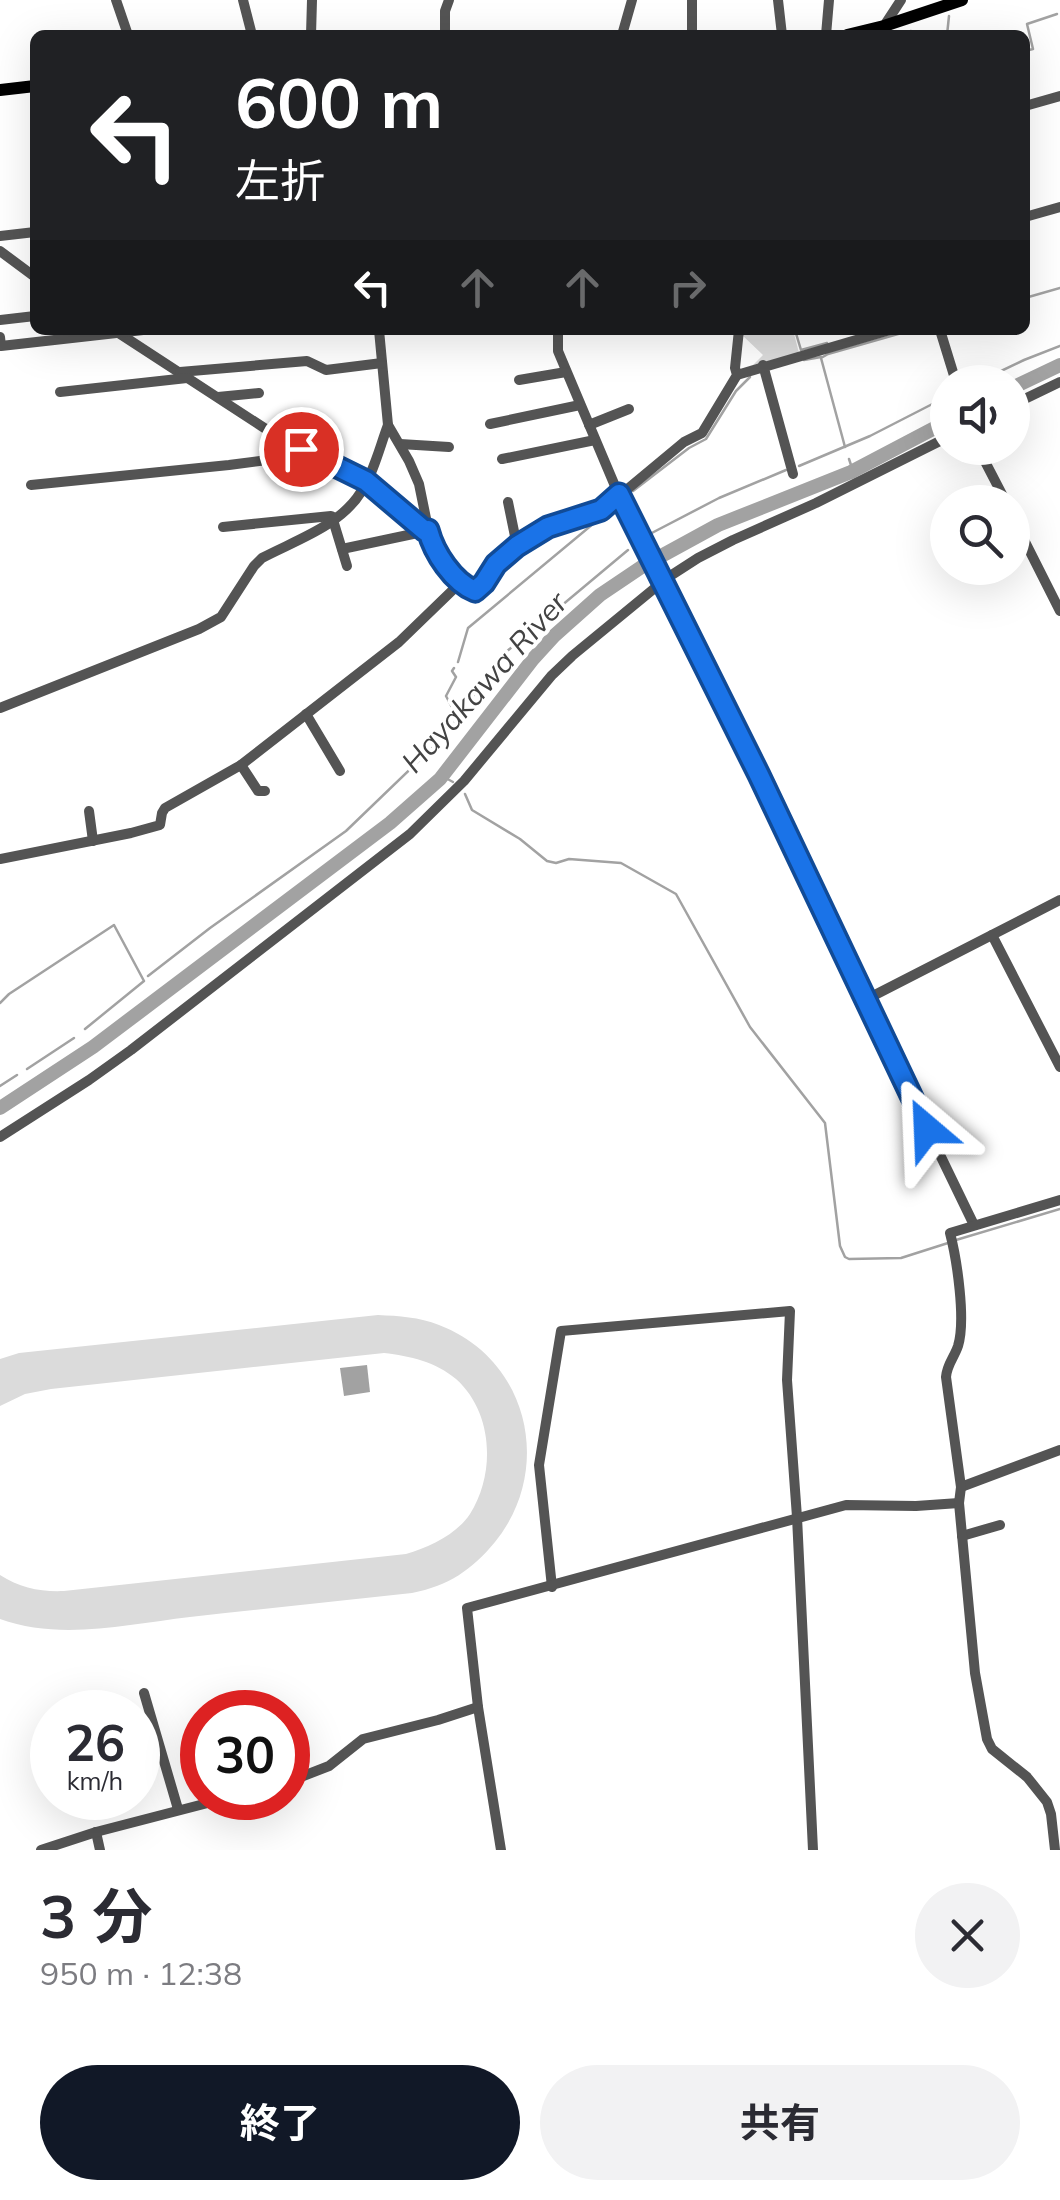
<!DOCTYPE html>
<html lang="ja">
<head>
<meta charset="utf-8">
<style>
  :root { --surface:#fff; --page:#f2f2f3; --text:#2b2b33; --muted:#7c7c81; --accent:#111827 }
  body { margin:0; font-family:Mulish,"Noto Sans JP",sans-serif; background:var(--page); color:var(--text); height:100vh; display:flex; flex-direction:column; font-size:38px; white-space:nowrap }
  * { box-sizing:border-box; margin:0 }
  p { font-size:32px; color:var(--muted) }
  .icon { flex:none; width:55px; height:55px; fill:none; stroke:currentColor; stroke-width:2; stroke-linecap:round; stroke-linejoin:round }
  .map { position:relative; height:1850px; overflow:hidden }
  .details { display:flex; flex-direction:column; background:var(--surface); flex:1 }
  .details>* { flex:none }
  .guide { position:absolute; left:30px; top:30px; width:1000px; height:305px; border-radius:15px; box-shadow:0 10px 40px #0002; background:#202124; color:#fff; overflow:hidden }
  .controls { position:absolute; left:930px; top:365px; display:grid; gap:20px }
  .controls a { display:grid; place-items:center; width:100px; height:100px; border-radius:50%; background:var(--surface); box-shadow:0 10px 40px #0002; font-size:50px }
  .speed { position:absolute; left:30px; top:1690px; display:flex; gap:20px; font-size:50px; font-weight:700; text-align:center }
  .speed>* { display:grid; place-content:center; width:130px; height:130px; border-radius:50%; background:var(--surface); box-shadow:0 10px 40px #0002; line-height:1 }
  .speed small { font-size:25px; font-weight:400 }
  .speed .limit { border:15px solid #d22; background:#fff; color:#111 }
  .pin { position:absolute; display:grid; place-items:center; width:85px; height:85px; color:#fff; margin:-42px; border:5px solid #fff; border-radius:50%; box-shadow:0 2px 10px #0007 }
  .me { position:absolute; width:110px; margin:-55px; rotate:334deg; stroke-linejoin:round; filter:drop-shadow(0 0 8px #0008) }
  .turn { display:flex; align-items:center; gap:35px; height:210px; padding:0 40px; font-size:45px }
  .turn .icon { width:130px; height:130px; stroke-width:2.5 }
  .turn b { display:block; font-size:70px; line-height:85px }
  .lanes { display:flex; align-items:center; height:95px; padding:0 40px; background:#0003; justify-content:center; gap:50px; direction:ltr }
  .lanes .off { opacity:.35 }
  .round { display:grid; place-items:center; flex:none; width:105px; height:105px; border-radius:52px; background:var(--page) }
  .summary { display:flex; align-items:center; justify-content:space-between; height:170px; padding:0 40px }
  h1 { font-size:60px; font-weight:700; line-height:75px }
  .action { display:flex; gap:20px; margin-top:auto; padding:20px 40px }
  .action a { flex:1; height:115px; border-radius:60px; background:var(--accent); color:#fff; font-size:40px; font-weight:700; line-height:115px; text-align:center }
  .action a+a { background:var(--page); color:var(--text) }
  .map>svg:first-child { display:block }
  .green { fill:#dbdbdb }
  .water { fill:#a2a2a2 }
  .lines { fill:none; stroke-linecap:round; stroke-linejoin:round }
  .stream { stroke:#a2a2a2; stroke-width:2.5 }
  .river { stroke:#a2a2a2; stroke-width:14 }
  .minor { stroke:#545454; stroke-width:10 }
  .major { stroke:#000; stroke-width:12 }
  .route-casing { stroke:#114b97; stroke-width:25 }
  .route { stroke:#1a73e8; stroke-width:18 }
  .labels { text-anchor:middle; dominant-baseline:central; stroke-width:8; stroke-linejoin:round; paint-order:stroke }
  .water-label { font-size:30px; font-style:italic; fill:#434343; stroke:#fff }
</style>
</head>
<body>
<div class="map">
<svg width="1060" height="1850" viewBox="0 0 1060 1850">
  <rect width="100%" height="100%" fill="#fff"/>
  <!-- green -->
  <g class="green">
    <polygon points="742,330 793,330 799,353 753,365 763,355 741,334"/>
    <path d="M378 1315C399 1316 419 1317 439 1325 529 1359 554 1469 495 1542 472 1570 448 1586 412 1593 338 1601 264 1609 190 1617 129 1624 60 1641 0 1619V1575C20 1588 41 1592 64 1591L406 1554C429 1547 456 1535 470 1514 496 1473 493 1412 456 1379 436 1362 410 1356 384 1353L51 1389 25 1394 0 1406V1359L19 1353Z"/>
  </g>
  <!-- water -->
  <polygon class="water" points="367,1365 370,1392 344,1396 340,1368"/>
  <g class="lines">
    <!-- stream -->
    <g class="stream">
      <polyline points="899,35 911,31"/>
      <polyline points="947,35 949,16"/>
      <polyline points="1025,51 1033,49 1027,24 1057,14"/>
      <polyline points="1025,298 1060,288"/>
      <polyline points="795,330 801,350 827,343"/>
      <polyline points="804,360 821,357"/>
      <polyline points="978,382 1024,360 1060,346"/>
      <polyline points="845,447 821,358 828,354 912,330"/>
      <polyline points="849,459 853,471"/>
      <polyline points="799,466 870,436 948,396"/>
      <polyline points="633,491 689,448 706,439 736,391 750,377"/>
      <polyline points="646,536 719,498 786,470"/>
      <polyline points="458,662 468,628 617,504"/>
      <polyline points="464,708 506,652 628,550"/>
      <polyline points="442,776 453,782"/>
      <polyline points="465,794 472,810 520,839 547,861 556,863 569,859 621,863 676,894 750,1027 825,1123 840,1246 845,1257 849,1259 901,1258 948,1243"/>
      <polyline points="148,976 210,928 346,831 455,726 455,713 446,696 456,677 452,671 454,668"/>
      <polyline points="0,1003 9,994 114,925 144,981 85,1029"/>
      <polyline points="27,1069 74,1038"/>
      <polyline points="0,1086 17,1075"/>
      <polyline points="956,1240 1060,1209"/>
    </g>
    <!-- river -->
    <g class="river">
      <polyline points="1012,388 1060,365"/>
      <polyline points="0,1108 93,1047 390,823 440,779 533,659 554,636 600,595 643,566 718,525 851,472 948,421"/>
    </g>
    <!-- minor -->
    <g class="minor">
      <polyline points="116,0 128,35"/>
      <polyline points="243,0 252,35"/>
      <polyline points="778,0 782,35"/>
      <polyline points="884,26 901,0"/>
      <polyline points="311,35 312,0"/>
      <polyline points="445,35 445,11 449,0"/>
      <polyline points="622,35 632,0"/>
      <polyline points="692,35 692,0"/>
      <polyline points="826,35 829,0"/>
      <polyline points="1025,106 1060,96"/>
      <polyline points="1025,217 1060,207"/>
      <polyline points="0,236 35,232"/>
      <polyline points="0,251 35,277"/>
      <polyline points="0,320 35,316"/>
      <polyline points="114,330 275,435 366,481 425,531"/>
      <polyline points="379,330 388,425 409,461 419,484 430,538 460,583 475,591 484,583 496,563 517,546 548,527 601,511 684,442 702,433 737,375 735,368 739,330"/>
      <polyline points="558,330 558,351 615,486 759,775 865,1000 974,1225"/>
      <polyline points="940,330 956,382"/>
      <polyline points="0,337 1,346 143,330"/>
      <polyline points="763,365 793,474"/>
      <polyline points="180,372 307,361 326,370 382,363"/>
      <polyline points="737,375 890,330"/>
      <polyline points="519,380 566,372"/>
      <polyline points="60,392 187,378"/>
      <polyline points="218,397 259,393"/>
      <polyline points="1012,405 1060,382"/>
      <polyline points="490,424 580,405"/>
      <polyline points="589,425 629,409"/>
      <polyline points="400,444 449,447"/>
      <polyline points="978,448 1006,502"/>
      <polyline points="502,459 595,440"/>
      <polyline points="31,485 229,465 297,456 301,449"/>
      <polyline points="508,502 517,546"/>
      <polyline points="1012,516 1060,611"/>
      <polyline points="333,520 347,566"/>
      <polyline points="223,527 331,516 335,518"/>
      <polyline points="342,549 427,531"/>
      <path d="M0 708 199 629 221 617 254 566 262 558C296 540 340 526 361 492 374 472 380 446 388 425"/>
      <polyline points="306,714 340,771"/>
      <polyline points="241,765 258,791 265,791"/>
      <polyline points="89,811 93,841"/>
      <polyline points="0,859 131,833 160,825 162,813 165,808 241,765 399,642 460,583"/>
      <polyline points="992,935 1060,1067"/>
      <polyline points="865,1000 1060,900"/>
      <polyline points="0,1137 89,1080 131,1050 410,834 464,781 552,675 572,656 667,578 698,558 733,540 816,503 948,437"/>
      <polyline points="961,1487 1060,1450"/>
      <polyline points="962,1536 1000,1525"/>
      <polyline points="552,1587 539,1465 561,1331 790,1311 787,1380 797,1517 813,1850"/>
      <polyline points="144,1693 178,1809"/>
      <polyline points="288,1782 329,1766 363,1739 438,1720 478,1707"/>
      <polyline points="96,1832 100,1850"/>
      <polyline points="41,1850 96,1832 227,1798"/>
      <polyline points="501,1850 478,1707 467,1608 846,1505 916,1506 959,1503"/>
      <path d="M1055 1850 1051 1814 1047 1802 1027 1777 992 1749 987 1739 975 1673 959 1503 961 1487 946 1377C947 1364 954 1358 958 1346 966 1320 957 1260 950 1233L1060 1200"/>
    </g>
    <!-- major -->
    <g class="major">
      <polyline points="847,35 884,26 962,0"/>
      <polyline points="0,90 35,86"/>
    </g>
  </g>
  <g class="lines">
    <defs>
      <path id="route" d="M301 449 366 481 425 531 428 530C434 553 453 582 475 591L484 583 496 564 517 546 548 527 601 510 619 494 759 775 927 1129"/>
    </defs>
    <!-- route casing -->
    <use href="#route" class="route-casing"/>
    <!-- route -->
    <use href="#route" class="route"/>
  </g>
  <g class="labels">
    <!-- water labels -->
    <g class="water-label">
      <text transform="translate(484 682) rotate(-48)">Hayakawa River</text>
    </g>
  </g>
</svg>
<div class="controls">
<a><svg class="icon" aria-label="sound" viewBox="0 0 24 24"><path d="M4 9h4l5-4v14l-5-4H4zM17 9q2 3 0 6"/></svg></a>
<a><svg class="icon" aria-label="search" viewBox="0 0 24 24"><circle cx="10" cy="10" r="6"/><path d="M15 15l6 6"/></svg></a>
</div>
<div class="speed"><div>26<small>km/h</small></div><div class="limit">30</div></div>
<div class="pin" style="left:301px;top:449px;background:#d93025"><svg class="icon" aria-label="arrive" viewBox="0 0 24 24"><path d="M6 21V4h12l-3 4 3 4H6"/></svg></div>
<svg class="me" style="left:927px;top:1129px" viewBox="-20 -20 40 40"><path d="M0-17L14 15 0 8-14 15z" fill="#1a73e8" stroke="#fff" stroke-width="4"/></svg>
<div class="guide">
<div class="turn"><svg class="icon" aria-label="left" viewBox="0 0 24 24"><path d="M17 20v-9H6M10 6l-5 5 5 5"/></svg><div><b>600 m</b>左折</div></div>
<div class="lanes"><svg class="icon" aria-label="left" viewBox="0 0 24 24"><path d="M17 20v-9H6M10 6l-5 5 5 5"/></svg><svg class="icon off" aria-label="ahead" viewBox="0 0 24 24"><path d="M12 20V5M6 11l6-6 6 6"/></svg><svg class="icon off" aria-label="ahead" viewBox="0 0 24 24"><path d="M12 20V5M6 11l6-6 6 6"/></svg><svg class="icon off" aria-label="right" viewBox="0 0 24 24"><path d="M7 20v-9h11M14 6l5 5-5 5"/></svg></div>
</div>
</div>
<section class="details">
<div class="summary"><div><h1>3 分</h1><p>950 m · 12:38</p></div><a class="round"><svg class="icon" aria-label="close" viewBox="0 0 24 24"><path d="M6 6l12 12M18 6L6 18"/></svg></a></div>
<div class="action"><a>終了</a><a>共有</a></div>
</section>
</body>
</html>
